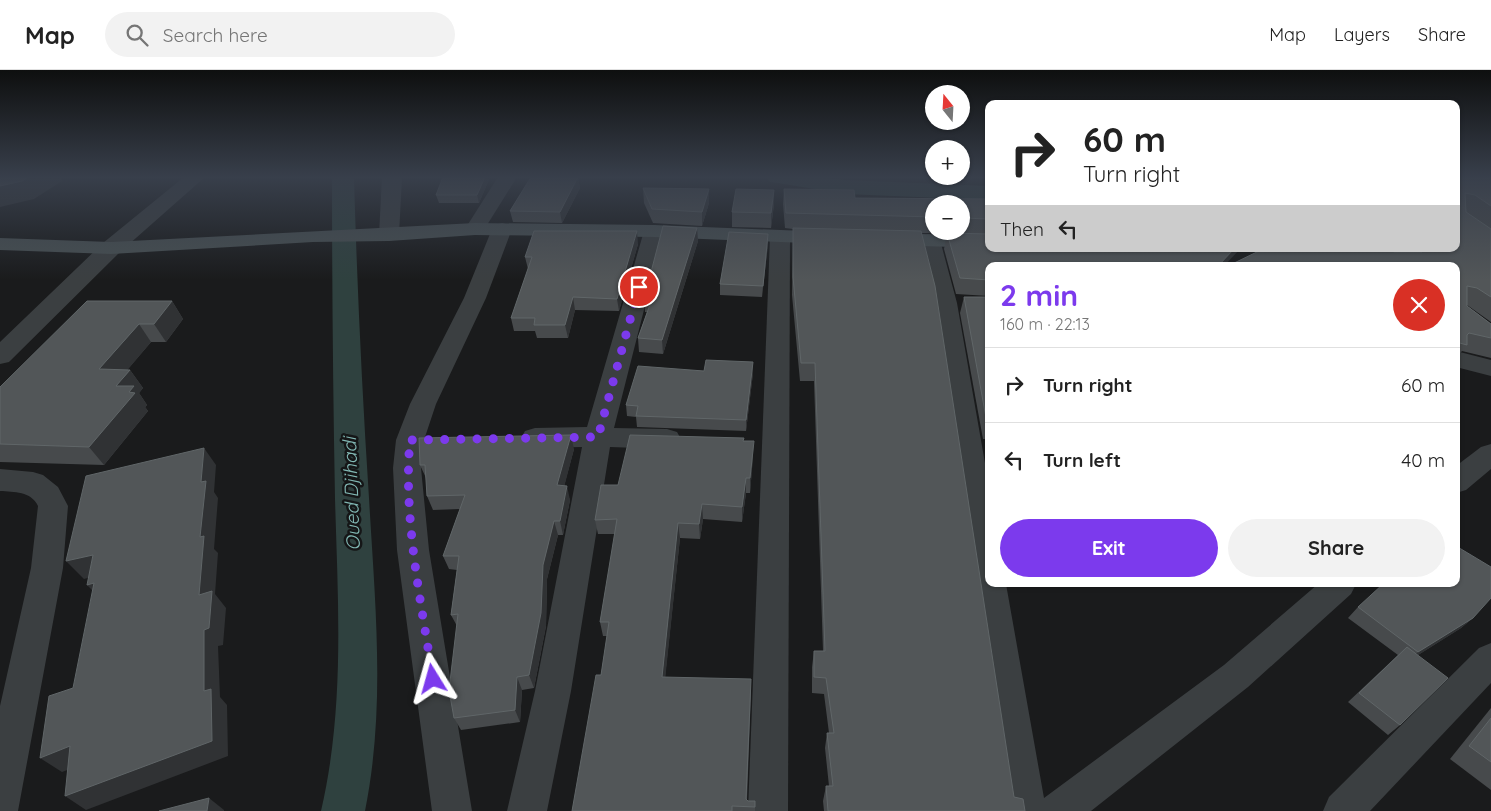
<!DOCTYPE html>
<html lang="en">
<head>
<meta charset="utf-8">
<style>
  :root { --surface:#fff; --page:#f2f2f2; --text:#222; --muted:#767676; --line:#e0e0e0; --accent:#7c3aed }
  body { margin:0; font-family:Quicksand,sans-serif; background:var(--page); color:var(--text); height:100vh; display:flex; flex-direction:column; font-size:19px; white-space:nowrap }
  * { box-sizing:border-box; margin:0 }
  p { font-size:16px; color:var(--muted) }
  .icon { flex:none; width:28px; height:28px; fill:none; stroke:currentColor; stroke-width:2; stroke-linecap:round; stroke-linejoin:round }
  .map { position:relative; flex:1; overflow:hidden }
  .side { position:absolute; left:985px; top:192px; width:475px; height:325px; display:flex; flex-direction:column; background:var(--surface); border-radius:10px; box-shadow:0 1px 4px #0004 }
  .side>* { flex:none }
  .hud { position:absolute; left:985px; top:30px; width:475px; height:152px; border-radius:10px; box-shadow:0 1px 4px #0004; background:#fff; color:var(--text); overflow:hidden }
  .needle { width:32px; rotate:342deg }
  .buttons { position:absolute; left:925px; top:15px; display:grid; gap:10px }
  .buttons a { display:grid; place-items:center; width:45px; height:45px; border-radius:50%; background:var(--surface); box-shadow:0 1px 4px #0004; font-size:25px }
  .pin { position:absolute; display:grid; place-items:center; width:42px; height:42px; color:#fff; margin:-21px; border:2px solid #fff; border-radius:50%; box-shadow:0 1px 5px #0007 }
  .me { position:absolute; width:55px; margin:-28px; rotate:352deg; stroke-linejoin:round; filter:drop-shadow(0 0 4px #0008) }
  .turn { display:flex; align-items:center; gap:18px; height:105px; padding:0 15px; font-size:22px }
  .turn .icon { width:65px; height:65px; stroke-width:2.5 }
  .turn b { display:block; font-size:35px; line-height:42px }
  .then { display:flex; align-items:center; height:48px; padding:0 15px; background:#0003; gap:10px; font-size:19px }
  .round { display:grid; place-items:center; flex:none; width:52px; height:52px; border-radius:26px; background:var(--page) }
  .summary { display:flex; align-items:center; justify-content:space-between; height:85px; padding:0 15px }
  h1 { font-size:30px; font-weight:800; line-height:38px; color:var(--accent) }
  .action { display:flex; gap:10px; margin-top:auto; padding:10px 15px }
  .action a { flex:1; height:58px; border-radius:30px; background:var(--accent); color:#fff; font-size:20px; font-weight:800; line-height:58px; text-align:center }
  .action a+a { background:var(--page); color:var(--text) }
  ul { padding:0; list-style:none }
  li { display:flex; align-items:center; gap:15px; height:75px; padding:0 15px; border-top:1px solid var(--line) }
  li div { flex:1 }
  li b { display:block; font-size:19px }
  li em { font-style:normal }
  header { display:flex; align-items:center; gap:30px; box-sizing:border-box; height:70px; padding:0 25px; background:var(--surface); border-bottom:1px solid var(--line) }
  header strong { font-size:24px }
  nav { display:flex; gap:28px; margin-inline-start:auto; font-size:18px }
  .search { width:350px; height:45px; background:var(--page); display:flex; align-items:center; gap:12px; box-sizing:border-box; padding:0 18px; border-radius:28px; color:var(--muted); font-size:19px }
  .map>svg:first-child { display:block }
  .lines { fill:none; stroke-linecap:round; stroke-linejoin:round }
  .canal { fill:#2f413f; fill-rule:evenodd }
  .street { fill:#3b3f41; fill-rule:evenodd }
  .secondary { fill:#485052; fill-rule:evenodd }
  .wall { fill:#474a4c; fill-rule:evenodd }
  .shaded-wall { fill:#303234 }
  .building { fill:#525658; stroke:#606668 }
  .route { stroke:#7c3aed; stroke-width:9; stroke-dasharray:0 16.2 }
  .labels { text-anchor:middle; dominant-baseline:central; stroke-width:5; stroke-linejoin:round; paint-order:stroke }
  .water-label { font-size:19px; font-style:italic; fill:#82b8b4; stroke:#151617 }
</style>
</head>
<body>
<header>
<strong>Map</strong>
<div class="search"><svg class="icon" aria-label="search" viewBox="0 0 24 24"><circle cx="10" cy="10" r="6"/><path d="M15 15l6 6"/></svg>Search here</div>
<nav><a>Map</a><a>Layers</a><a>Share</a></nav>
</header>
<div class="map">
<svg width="1491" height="741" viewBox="0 0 1491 741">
  <rect width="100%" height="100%" fill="#1a1b1c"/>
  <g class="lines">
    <!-- canal -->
    <g class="canal">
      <path d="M332 107H354C357 214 362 321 369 428 375 534 386 636 365 741H321C345 637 338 535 335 429 333 321 332 214 332 107Z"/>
      <polygon points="767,107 820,107 845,110 989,116 989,130 845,124 778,113 770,112"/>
    </g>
    <!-- street -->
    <g class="street">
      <polygon points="184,107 205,107 119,183 9,292 0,294 0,272 103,173"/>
      <polygon points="382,107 402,107 399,165 396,169 389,171 382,169 379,165"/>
      <polygon points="498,107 517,107 482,163 475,165 468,163 465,159"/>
      <polygon points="502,153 509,155 512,159 486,228 436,334 424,370 421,398 429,480 472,741 432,741 397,480 393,398 396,370 410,334 464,228 492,159 495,155"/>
      <polygon points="654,155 661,157 664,161 614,358 667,359 677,362 681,369 677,376 667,379 610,377 571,621 547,741 507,741 535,621 582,377 535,378 525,375 521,368 525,361 535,358 587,357 644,161 647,157"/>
      <polygon points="780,161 787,163 790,167 788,741 748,741 770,167 773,163"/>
      <polygon points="929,164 936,166 940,170 957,233 989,416 989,514 1006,514 1044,728 1224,595 1318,514 1356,514 1351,524 1248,617 1091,741 1007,741 933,233 918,170 922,166"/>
      <polygon points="1456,281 1491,290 1491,306 1456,297"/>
      <polygon points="1491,374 1491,399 1466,420 1456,423 1456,396 1481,377"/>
      <path d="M0 399 33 402 43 405 58 417 68 436 63 498 18 741H0V636L31 498 38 436C31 421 14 422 0 421Z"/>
      <polygon points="1491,573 1491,613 1370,741 1323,741 1329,727 1479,578"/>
    </g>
    <!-- secondary -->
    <g class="secondary">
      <polygon points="475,153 654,155 830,162 837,164 840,168 837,172 830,174 654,167 475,165 389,171 313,172 111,184 0,180 0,168 111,172"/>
      <polygon points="885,163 989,166 989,178 885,175 878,173 874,169 878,165"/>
    </g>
  </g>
  <!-- wall -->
  <g class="wall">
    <polygon points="490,107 479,133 439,133 436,125"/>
    <polygon points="578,107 580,118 562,153 513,152 510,141"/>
    <polygon points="1456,107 1491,107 1491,252 1467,235 1467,236 1491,254 1491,288 1462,281 1456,288 1456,196 1263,179 1456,179"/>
    <polygon points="643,118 709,119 709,133 702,156 653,153 644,133"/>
    <path d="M784 119 855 128 989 129V226L956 224 944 179 947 163H921L1014 727 1025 741H824L823 731 826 716H829L825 678 827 663H829L824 624 812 623V597L814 581H823L814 311H800L792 225 793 159 785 158 783 134ZM934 134H961V161H934Z"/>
    <polygon points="774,120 774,134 771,158 732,157 732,142"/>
    <polygon points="697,158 698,171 663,284 639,282 638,268 647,242 645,242 644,229"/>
    <polygon points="768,164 768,174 762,227 720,225 720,214"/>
    <polygon points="638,174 619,241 575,240 568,268 537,268 535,261 514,261 511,248 528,199 525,187"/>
    <polygon points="964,227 989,227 989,369 983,369 960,243"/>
    <polygon points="172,231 183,249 166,272 151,272 127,300 130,300 143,318 139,323 147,335 145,337 148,341 104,395 0,392 0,317"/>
    <polygon points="753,303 746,361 637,357 636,347 627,346 626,335"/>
    <polygon points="744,371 753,386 750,423 746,423 742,452 703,449 700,469 680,468 665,607 751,622 747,730 748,731 755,731 755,741 572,741 601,605 607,566 603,566 600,552 615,464 598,464 595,450 618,415"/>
    <polygon points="574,379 564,416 570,430 563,465 558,465 547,509 546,556 534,618 522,620 520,652 461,660 454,648 457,556 451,545 457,500 449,499 443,486 460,439 433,440 427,426 426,408 420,395"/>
    <polygon points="1358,537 1473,548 1461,558 1418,585 1400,655 1388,665 1348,632 1398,585 1348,548"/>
    <polygon points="1491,638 1491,720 1450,689"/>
  </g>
  <!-- shaded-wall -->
  <g class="shaded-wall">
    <polygon points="29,107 61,107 62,111 34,129 0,137 0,116"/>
    <polygon points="485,107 490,107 479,133 477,125"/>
    <polygon points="578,107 580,118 562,153 560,142"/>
    <polygon points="709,119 709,133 702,156 702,142"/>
    <polygon points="774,120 774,134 771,158 771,143"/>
    <polygon points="697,158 698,171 663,284 662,270"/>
    <polygon points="637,161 638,174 619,241 617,229"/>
    <polygon points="768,164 768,174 762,227 763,216"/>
    <polygon points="1234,179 1240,179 1224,196 1218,196"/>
    <polygon points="573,227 575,240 568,268 565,255"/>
    <polygon points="172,231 183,249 166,272 154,254"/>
    <polygon points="139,254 151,272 113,317 99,299"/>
    <polygon points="753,292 753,303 746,361 746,350"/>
    <polygon points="130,300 143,318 139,323 147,335 145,337 148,341 104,395 89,377 116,316"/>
    <polygon points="571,365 574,379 561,429 557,415"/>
    <polygon points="754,371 753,386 750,423 750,408"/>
    <polygon points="204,378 216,395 214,422 218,428 214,479 218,483 215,524 226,538 223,575 218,576 220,627 227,635 228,686 86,740 65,726 204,621 199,525 200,467 201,412"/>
    <polygon points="746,408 746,423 742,452 742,437"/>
    <polygon points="567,416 570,430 563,465 560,451"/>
    <polygon points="702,434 703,449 700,469 699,454"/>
    <polygon points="554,451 558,465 547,509 546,556 534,618 529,605 543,495"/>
    <polygon points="678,453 680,468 664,620 662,607"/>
    <polygon points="93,485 109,502 84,509 66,491"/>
    <polygon points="94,513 104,532 87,515"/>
    <polygon points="1473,548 1461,558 1407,592 1418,582"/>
    <polygon points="517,607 522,620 520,652 515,640"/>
    <polygon points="70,676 91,691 62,702 40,688"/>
    <polygon points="209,728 224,740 224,741 207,741"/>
  </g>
  <!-- building -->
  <g class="building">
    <polygon points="0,107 29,107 22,111 0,116"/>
    <polygon points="443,107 485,107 477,125 436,125"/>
    <polygon points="531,107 578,107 560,142 510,141"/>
    <polygon points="1456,107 1491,107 1491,136 1475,125 1465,123 1466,142 1491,159 1491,227 1477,218 1467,216 1467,236 1491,254 1491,268 1469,263 1467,265 1467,275 1456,272 1456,196 1228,196 1263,179 1390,179 1394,182 1422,182 1420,179 1456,179"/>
    <polygon points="643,118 709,119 702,142 652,139"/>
    <polygon points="736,119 774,120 771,143 732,142"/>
    <polygon points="784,119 854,120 855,128 989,129 989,149 961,148 961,134 934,134 934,147 786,143"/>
    <polygon points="663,156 697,158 662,270 638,268 652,229 644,229"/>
    <polygon points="793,158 921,161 935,216 1014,727 1023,729 1025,741 828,741 826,716 833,716 827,663 834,663 826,608 814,607 814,581 825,581 815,293 801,293 793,207"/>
    <polygon points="534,161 637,161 617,229 573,227 565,255 534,255 535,248 511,248 532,187 525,187"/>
    <polygon points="729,162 768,164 763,216 720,214"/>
    <polygon points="947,163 989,164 989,179 1234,179 1218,196 989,196 989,210 960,208"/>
    <polygon points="964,227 989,227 989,353 987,353"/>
    <polygon points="87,231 172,231 154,254 139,254 99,299 130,300 116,316 134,316 129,322 135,323 89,377 0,374 0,317"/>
    <polygon points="706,290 753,292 746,350 636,346 638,336 626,335 638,296 704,301"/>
    <polygon points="571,365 557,415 567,416 560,451 554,451 543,495 541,543 529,605 517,607 515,640 454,648 449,620 458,544 451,545 459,486 443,486 465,425 427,426 425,395 420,395 419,368"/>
    <polygon points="630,365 744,368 743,371 754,371 750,408 746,408 742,437 702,434 699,454 678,453 662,607 751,609 746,729 748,731 755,731 755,737 732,736 732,741 572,741 596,605 601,605 609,552 600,552 617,449 595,450 601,415 618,415"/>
    <polygon points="204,378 201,412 206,411 200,467 204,466 199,525 212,521 209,558 204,560 204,621 211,619 212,671 65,726 70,676 40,688 49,626 73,618 94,513 87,515 93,485 66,491 86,406"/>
    <polygon points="1456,476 1491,497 1491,528 1473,548 1418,582 1358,537 1383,514 1456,514"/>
    <polygon points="1407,577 1448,608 1400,655 1359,623"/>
    <polygon points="1491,648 1491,692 1469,676"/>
    <polygon points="209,728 207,741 159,741"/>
  </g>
  <!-- sky -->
  <linearGradient id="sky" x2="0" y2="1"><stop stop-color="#0e0f0f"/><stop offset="0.51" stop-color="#383f4b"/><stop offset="1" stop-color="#383f4b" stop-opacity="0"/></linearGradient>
  <rect width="1491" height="210" fill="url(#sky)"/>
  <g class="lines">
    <!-- route -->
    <path class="route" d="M433 609C421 531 403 448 410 370L598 367 639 217"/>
  </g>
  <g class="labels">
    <!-- water labels -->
    <g class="water-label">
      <text transform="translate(351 424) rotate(-92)">Oued Djihadi</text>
    </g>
  </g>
</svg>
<div class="buttons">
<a><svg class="needle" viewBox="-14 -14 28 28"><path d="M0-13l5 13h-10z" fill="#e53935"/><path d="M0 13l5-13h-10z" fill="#767676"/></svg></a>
<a>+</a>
<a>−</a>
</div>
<div class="pin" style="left:639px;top:217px;background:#d93025"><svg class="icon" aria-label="arrive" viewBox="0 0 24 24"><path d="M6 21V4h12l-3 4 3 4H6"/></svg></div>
<svg class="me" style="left:433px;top:609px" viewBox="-20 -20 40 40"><path d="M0-17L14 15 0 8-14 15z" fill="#7c3aed" stroke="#fff" stroke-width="4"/></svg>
<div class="hud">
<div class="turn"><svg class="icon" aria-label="right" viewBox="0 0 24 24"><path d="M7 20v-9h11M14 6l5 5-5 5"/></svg><div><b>60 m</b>Turn right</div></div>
<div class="then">Then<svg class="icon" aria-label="left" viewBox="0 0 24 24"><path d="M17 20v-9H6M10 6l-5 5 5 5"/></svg></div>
</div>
<section class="side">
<div class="summary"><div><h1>2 min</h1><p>160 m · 22:13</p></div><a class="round" style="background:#d93025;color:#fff"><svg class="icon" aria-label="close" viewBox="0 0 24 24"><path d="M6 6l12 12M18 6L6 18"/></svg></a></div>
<ul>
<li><svg class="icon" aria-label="right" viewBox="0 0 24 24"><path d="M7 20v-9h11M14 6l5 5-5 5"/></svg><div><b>Turn right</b></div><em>60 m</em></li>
<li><svg class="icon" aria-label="left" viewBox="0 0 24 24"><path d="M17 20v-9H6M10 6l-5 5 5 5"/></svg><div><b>Turn left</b></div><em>40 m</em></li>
</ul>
<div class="action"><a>Exit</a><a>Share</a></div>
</section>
</div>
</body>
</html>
